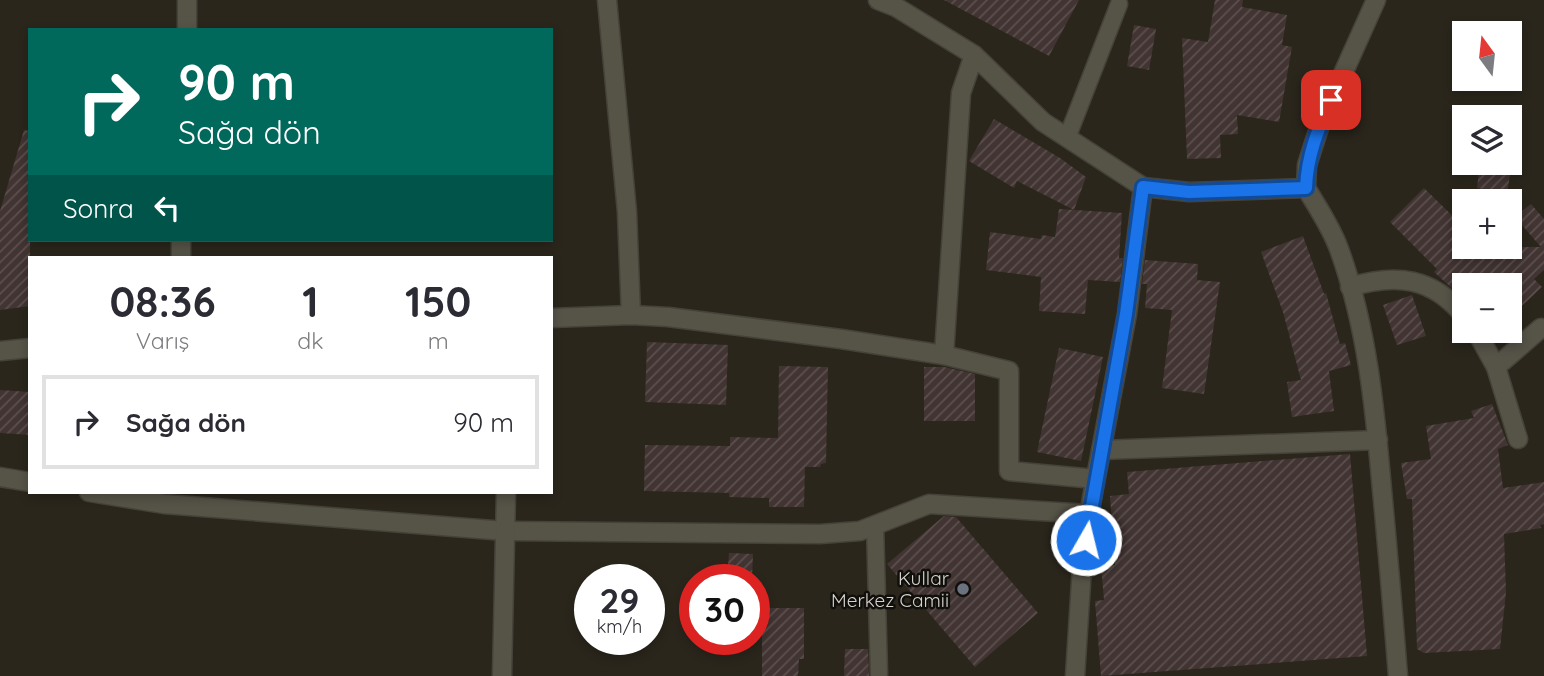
<!DOCTYPE html>
<html lang="tr">
<head>
<meta charset="utf-8">
<style>
  :root { --surface:#fff; --page:#f7f7f7; --text:#2b2b33; --muted:#7c7c81; --line:#e1e1e2 }
  body { margin:0; font-family:Quicksand,sans-serif; background:var(--page); color:var(--text); height:100vh; display:flex; flex-direction:column; font-size:26px; white-space:nowrap }
  * { box-sizing:border-box; margin:0 }
  p { font-size:23px; color:var(--muted) }
  .icon { flex:none; width:38px; height:38px; fill:none; stroke:currentColor; stroke-width:2; stroke-linecap:round; stroke-linejoin:round }
  .map { position:relative; flex:1; overflow:hidden }
  .panel { position:absolute; left:28px; top:256px; width:525px; height:238px; display:flex; flex-direction:column; background:var(--surface); border-radius:0px; box-shadow:0 4px 10px #0003 }
  .panel>* { flex:none }
  .guide { position:absolute; left:28px; top:28px; width:525px; height:214px; border-radius:0px; box-shadow:0 4px 10px #0003; background:#00695c; color:#fff; overflow:hidden }
  .needle { width:46px; rotate:345deg }
  .fabs { position:absolute; left:1452px; top:21px; display:grid; gap:14px }
  .fabs a { display:grid; place-items:center; width:70px; height:70px; border-radius:0px; background:var(--surface); box-shadow:0 4px 10px #0003; font-size:35px }
  .speed { position:absolute; left:574px; top:564px; display:flex; gap:14px; font-size:35px; font-weight:700; text-align:center }
  .speed>* { display:grid; place-content:center; width:91px; height:91px; border-radius:50%; background:var(--surface); box-shadow:0 4px 10px #0003; line-height:1 }
  .speed small { font-size:18px; font-weight:400 }
  .speed .limit { border:10px solid #d22; background:#fff; color:#111 }
  .pin { position:absolute; display:grid; place-items:center; width:60px; height:60px; color:#fff; margin:-30px; border-radius:14px; box-shadow:0 4px 10px #0006 }
  .me { position:absolute; width:77px; margin:-38px; rotate:8deg; stroke-linejoin:round; filter:drop-shadow(0 0 5px #0008) }
  .turn { display:flex; align-items:center; gap:24px; height:147px; padding:0 35px; font-size:32px }
  .turn .icon { width:91px; height:91px; stroke-width:2.5 }
  .turn b { display:block; font-size:49px; line-height:60px }
  .then { display:flex; align-items:center; height:66px; padding:0 35px; background:#0003; gap:14px; font-size:26px }
  .eta { display:flex; justify-content:space-evenly; align-items:center; height:119px; text-align:center }
  .eta b { font-size:42px; font-weight:700; line-height:49px }
  ul { padding:0; list-style:none }
  li { display:flex; align-items:center; gap:21px; height:94px; margin:0 14px 10px; padding:0 21px; border:4px solid var(--line); border-radius:0px }
  li div { flex:1 }
  li b { display:block; font-size:26px }
  li em { font-style:normal }
  .map>svg:first-child { display:block }
  .building { fill:url(#building-hatch) }
  .lines { fill:none; stroke-linecap:round; stroke-linejoin:round }
  .lane-casing { stroke:#45423a; stroke-width:19 }
  .street-casing { stroke:#45423a; stroke-width:21 }
  .lane { stroke:#565347; stroke-width:16 }
  .street { stroke:#565347; stroke-width:18 }
  .route-casing { stroke:#114b97; stroke-width:18 }
  .route { stroke:#1a73e8; stroke-width:12 }
  .worship-dot { fill:#6b7280; stroke:#110f0b; stroke-width:2.5 }
  .labels { text-anchor:middle; dominant-baseline:central; stroke-width:5; stroke-linejoin:round; paint-order:stroke }
  .poi-label { font-size:19px; fill:#d6d3cd; stroke:#110f0b; text-anchor:end }
</style>
</head>
<body>
<div class="map">
<svg width="1544" height="676" viewBox="0 0 1544 676">
  <defs>
    <pattern id="building-hatch" width="6" height="6" patternUnits="userSpaceOnUse" patternTransform="scale(1.75)"><rect width="6" height="6" fill="#413432"/><path d="M-1 1l2-2M0 6l6-6M5 7l2-2" fill="none" stroke="#5c504e"/></pattern>
  </defs>
  <rect width="100%" height="100%" fill="#2a261c"/>
  <!-- building -->
  <g class="building">
    <polygon points="944,0 1079,0 1049,56"/>
    <polygon points="1215,0 1243,0 1242,7 1287,15 1282,45 1292,47 1279,122 1237,115 1238,134 1220,135 1221,158 1187,159 1182,38 1208,42"/>
    <polygon points="1134,25 1156,29 1149,70 1127,66"/>
    <polygon points="994,119 1060,158 1086,177 1074,210 1017,181 1014,188 969,161"/>
    <polygon points="24,130 30,131 30,306 0,310 0,211"/>
    <polygon points="1480,163 1512,163 1507,193 1477,188"/>
    <polygon points="1424,188 1465,228 1465,247 1541,247 1515,217 1531,204 1544,219 1544,270 1534,279 1542,287 1510,317 1510,285 1465,285 1465,300 1434,272 1437,269 1390,222"/>
    <polygon points="1059,209 1122,213 1119,258 1123,258 1120,282 1088,280 1085,314 1039,311 1041,277 986,270 990,232 1041,239 1042,235 1055,237"/>
    <polygon points="1303,236 1324,294 1326,293 1340,344 1345,343 1351,365 1329,371 1334,411 1292,417 1287,382 1301,380 1283,312 1261,252"/>
    <polygon points="1145,260 1198,264 1197,280 1220,282 1204,394 1162,388 1172,310 1145,308 1147,284 1142,284"/>
    <polygon points="1412,295 1426,336 1397,345 1383,305"/>
    <polygon points="647,342 728,345 726,405 645,402"/>
    <polygon points="1059,348 1103,357 1081,461 1037,452"/>
    <polygon points="779,366 828,367 826,463 821,464 820,467 805,467 804,507 769,507 769,498 729,497 729,493 644,491 645,445 730,446 730,437 778,438"/>
    <polygon points="924,367 944,367 975,374 975,421 924,421"/>
    <polygon points="0,390 30,392 30,435 0,433"/>
    <polygon points="1492,404 1508,445 1498,449 1503,488 1544,482 1544,524 1540,525 1541,528 1504,534 1506,592 1500,649 1424,653 1417,649 1412,499 1407,499 1401,463 1431,459 1426,426 1474,418 1471,411"/>
    <polygon points="1350,454 1367,656 1101,676 1095,601 1104,600 1101,566 1115,565 1110,496 1129,494 1127,472"/>
    <polygon points="944,516 956,517 1038,613 975,667 887,564"/>
    <polygon points="729,553 753,554 752,579 727,579"/>
    <polygon points="762,608 804,608 804,659 799,659 798,676 762,676"/>
    <polygon points="845,649 868,649 869,676 844,676"/>
  </g>
  <g class="lines">
    <defs>
      <g id="lane">
        <polyline points="1067,138 1119,4"/>
        <polyline points="875,525 879,674"/>
      </g>
      <g id="street">
        <polyline points="607,0 627,212 631,315"/>
        <path d="M878 0 896 7 974 55 1043 122 1143 187 1189 192 1306 188C1318 208 1331 227 1339 249 1367 326 1375 409 1382 490 1388 552 1393 614 1398 676"/>
        <polyline points="187,30 187,0"/>
        <polyline points="1306,188 1307,165 1320,125 1376,0"/>
        <polyline points="181,257 181,240"/>
        <path d="M1350 287C1396 273 1433 277 1465 317"/>
        <polyline points="551,318 631,315 668,317 841,339 944,355 1009,371 1009,471 1095,479"/>
        <polyline points="1476,331 1496,367 1541,328"/>
        <polyline points="0,351 30,348"/>
        <polyline points="944,355 961,93 974,55"/>
        <polyline points="1496,367 1518,439"/>
        <polyline points="1101,450 1378,440"/>
        <polyline points="0,477 30,482"/>
        <polyline points="89,492 164,504 505,531 820,534 860,531 929,504 1089,514"/>
        <polyline points="502,676 506,492"/>
        <polyline points="1075,676 1082,567 1089,514 1127,314 1143,187"/>
      </g>
    </defs>
    <!-- lane casing -->
    <use href="#lane" class="lane-casing"/>
    <!-- street casing -->
    <use href="#street" class="street-casing"/>
    <!-- lane -->
    <use href="#lane" class="lane"/>
    <!-- street -->
    <use href="#street" class="street"/>
  </g>
  <g class="lines">
    <defs>
      <path id="route" d="M1086 540 1126 314 1143 187 1189 192 1306 188C1307 156 1318 129 1331 100"/>
    </defs>
    <!-- route casing -->
    <use href="#route" class="route-casing"/>
    <!-- route -->
    <use href="#route" class="route"/>
  </g>
  <!-- markers -->
  <circle class="worship-dot" cx="963" cy="589" r="7"/>
  <g class="labels">
    <!-- poi labels -->
    <g class="poi-label">
      <text x="949" y="578">Kullar<tspan x="949" dy="22">Merkez Camii</tspan></text>
    </g>
  </g>
</svg>
<div class="fabs">
<a><svg class="needle" viewBox="-14 -14 28 28"><path d="M0-13l5 13h-10z" fill="#e53935"/><path d="M0 13l5-13h-10z" fill="#7c7c81"/></svg></a>
<a><svg class="icon" aria-label="layers" viewBox="0 0 24 24"><path d="M12 4l9 5-9 5-9-5zM3 14l9 5 9-5"/></svg></a>
<a>+</a>
<a>−</a>
</div>
<div class="speed"><div>29<small>km/h</small></div><div class="limit">30</div></div>
<div class="pin" style="left:1331px;top:100px;background:#d93025"><svg class="icon" aria-label="arrive" viewBox="0 0 24 24"><path d="M6 21V4h12l-3 4 3 4H6"/></svg></div>
<svg class="me" style="left:1086px;top:540px" viewBox="-20 -20 40 40"><circle r="17" fill="#1a73e8" stroke="#fff" stroke-width="3"/><path d="M0-11L8 9 0 5-8 9z" fill="#fff"/></svg>
<div class="guide">
<div class="turn"><svg class="icon" aria-label="right" viewBox="0 0 24 24"><path d="M7 20v-9h11M14 6l5 5-5 5"/></svg><div><b>90 m</b>Sağa dön</div></div>
<div class="then">Sonra<svg class="icon" aria-label="left" viewBox="0 0 24 24"><path d="M17 20v-9H6M10 6l-5 5 5 5"/></svg></div>
</div>
<section class="panel">
<div class="eta">
<div><b>08:36</b><p>Varış</p></div>
<div><b>1</b><p>dk</p></div>
<div><b>150</b><p>m</p></div>
</div>
<ul>
<li><svg class="icon" aria-label="right" viewBox="0 0 24 24"><path d="M7 20v-9h11M14 6l5 5-5 5"/></svg><div><b>Sağa dön</b></div><em>90 m</em></li>
</ul>
</section>
</div>
</body>
</html>
